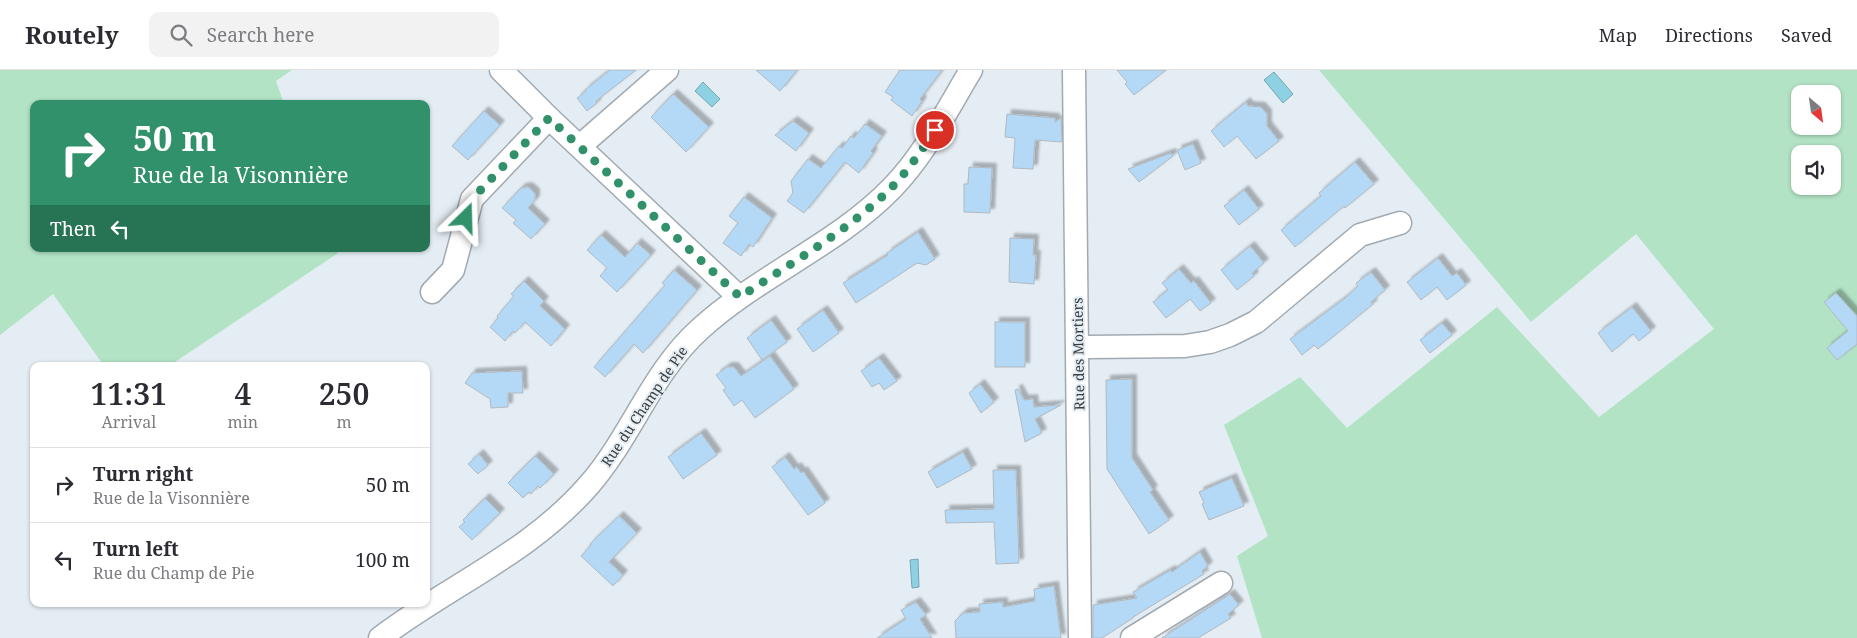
<!DOCTYPE html>
<html lang="en">
<head>
<meta charset="utf-8">
<style>
  :root { --surface:#fff; --page:#f2f2f3; --text:#2b2b33; --muted:#7c7c81; --line:#e1e1e2 }
  body { margin:0; font-family:"Noto Serif",serif; background:var(--page); color:var(--text); height:100vh; display:flex; flex-direction:column; font-size:19px; white-space:nowrap }
  * { box-sizing:border-box; margin:0 }
  p { font-size:16px; color:var(--muted) }
  .icon { flex:none; width:28px; height:28px; fill:none; stroke:currentColor; stroke-width:2; stroke-linecap:round; stroke-linejoin:round }
  .map { position:relative; flex:1; overflow:hidden }
  .panel { position:absolute; left:30px; top:292px; width:400px; height:245px; display:flex; flex-direction:column; background:var(--surface); border-radius:10px; box-shadow:0 1px 4px #0004 }
  .panel>* { flex:none }
  .hud { position:absolute; left:30px; top:30px; width:400px; height:152px; border-radius:10px; box-shadow:0 1px 4px #0004; background:#31916b; color:#fff; overflow:hidden }
  .needle { width:32px; rotate:151deg }
  .fabs { position:absolute; left:1791px; top:15px; display:grid; gap:10px }
  .fabs a { display:grid; place-items:center; width:50px; height:50px; border-radius:10px; background:var(--surface); box-shadow:0 1px 4px #0004; font-size:25px }
  .pin { position:absolute; display:grid; place-items:center; width:42px; height:42px; color:#fff; margin:-21px; border:2px solid #fff; border-radius:50%; box-shadow:0 1px 5px #0007 }
  .me { position:absolute; width:55px; margin:-28px; rotate:22deg; stroke-linejoin:round; filter:drop-shadow(0 0 4px #0008) }
  .turn { display:flex; align-items:center; gap:18px; height:105px; padding:0 20px; font-size:22px }
  .turn .icon { width:65px; height:65px; stroke-width:2.5 }
  .turn b { display:block; font-size:35px; line-height:42px }
  .then { display:flex; align-items:center; height:48px; padding:0 20px; background:#0003; gap:10px; font-size:19px }
  .eta { display:flex; justify-content:space-evenly; align-items:center; height:85px; text-align:center }
  .eta b { font-size:30px; font-weight:600; line-height:35px }
  ul { padding:0; list-style:none }
  li { display:flex; align-items:center; gap:15px; height:75px; padding:0 20px; border-top:1px solid var(--line) }
  li div { flex:1 }
  li b { display:block; font-size:19px }
  li em { font-style:normal }
  header { display:flex; align-items:center; gap:30px; box-sizing:border-box; height:70px; padding:0 25px; background:var(--surface); border-bottom:1px solid var(--line) }
  header strong { font-size:24px }
  nav { display:flex; gap:28px; margin-inline-start:auto; font-size:18px }
  .search { width:350px; height:45px; background:var(--page); display:flex; align-items:center; gap:12px; box-sizing:border-box; padding:0 18px; border-radius:10px; color:var(--muted); font-size:19px }
  .map>svg:first-child { display:block }
  .green { fill:#b2e3c5; fill-rule:evenodd }
  .water { fill:#8ed1e2; stroke:#74a5b1 }
  .building { fill:#b3d9f7; stroke:#b1b9c0; filter:url(#shadow) }
  .lines { fill:none; stroke-linecap:round; stroke-linejoin:round }
  .minor-casing { stroke:#a2aab1; stroke-width:25 }
  .minor { stroke:#fff; stroke-width:22 }
  .route { stroke:#31916b; stroke-width:9; stroke-dasharray:0 16.2 }
  .labels { text-anchor:middle; dominant-baseline:central; stroke-width:4; stroke-linejoin:round; paint-order:stroke }
  .street-label { font-size:14px; fill:#393d3f; stroke:#e4edf4 }
</style>
</head>
<body>
<header>
<strong>Routely</strong>
<div class="search"><svg class="icon" aria-label="search" viewBox="0 0 24 24"><circle cx="10" cy="10" r="6"/><path d="M15 15l6 6"/></svg>Search here</div>
<nav><a>Map</a><a>Directions</a><a>Saved</a></nav>
</header>
<div class="map">
<svg width="1857" height="568" viewBox="0 0 1857 568">
  <defs>
    <filter id="shadow"><feDropShadow dx="4.5" dy="-4.5" stdDeviation="1" flood-color="#0004"/></filter>
  </defs>
  <rect width="100%" height="100%" fill="#e4edf4"/>
  <!-- green -->
  <g class="green">
    <polygon points="0,0 292,0 276,11 284,34 34,34 34,179 337,179 338,183 169,296 104,296 53,224 0,265"/>
    <path d="M1319 0H1857V568H1262L1237 486 1268 466 1224 355 1300 307 1347 358 1497 237 1599 347 1714 259 1636 164 1531 252ZM1800 24H1832V56H1800ZM1800 84H1832V116H1800Z"/>
  </g>
  <!-- water -->
  <g class="water">
    <polygon points="1274,2 1293,24 1283,33 1264,10"/>
    <polygon points="703,12 720,29 712,37 695,21"/>
    <polygon points="918,489 919,517 912,518 910,490"/>
  </g>
  <!-- building -->
  <g class="building">
    <polygon points="610,0 636,0 596,31 597,33 587,41 577,28 586,21 585,20"/>
    <polygon points="756,0 797,0 780,21"/>
    <polygon points="900,0 942,0 920,29 922,31 912,46 891,30 893,27 885,22"/>
    <polygon points="1117,0 1166,0 1134,25 1125,14 1127,12"/>
    <polygon points="673,24 709,57 686,82 651,47"/>
    <polygon points="1246,32 1248,36 1261,37 1267,44 1267,56 1279,71 1256,89 1237,66 1224,77 1211,61"/>
    <polygon points="484,41 500,55 468,90 452,76"/>
    <polygon points="1007,44 1055,48 1055,52 1061,48 1062,72 1035,70 1033,99 1013,98 1015,68 1005,67"/>
    <polygon points="793,51 809,63 796,81 775,65"/>
    <polygon points="865,54 882,66 871,81 873,83 859,103 845,92 804,143 787,131 793,123 791,111 808,89 821,98 839,76 842,78 851,66 854,68"/>
    <polygon points="1193,74 1201,93 1185,100 1177,80"/>
    <polygon points="1171,83 1173,86 1139,112 1128,99"/>
    <polygon points="1355,92 1374,114 1345,138 1344,136 1295,177 1281,160 1321,126 1319,123"/>
    <polygon points="969,97 992,98 990,143 964,142 964,114 968,114"/>
    <polygon points="528,117 535,123 535,130 528,138 545,154 531,169 513,153 516,150 502,138 521,118"/>
    <polygon points="1244,120 1259,139 1239,155 1224,136"/>
    <polygon points="744,127 772,148 753,177 749,174 741,186 723,173 738,153 729,146"/>
    <polygon points="918,162 935,189 926,195 917,193 856,233 843,213 888,185 887,183"/>
    <polygon points="601,165 625,187 637,173 651,185 617,222 600,206 607,198 587,180"/>
    <polygon points="1010,168 1034,169 1033,185 1036,185 1034,214 1009,212"/>
    <polygon points="1250,176 1264,193 1252,203 1254,206 1237,220 1221,200"/>
    <polygon points="1438,188 1452,206 1457,203 1466,215 1447,230 1437,217 1421,230 1407,212"/>
    <polygon points="1179,199 1191,213 1194,211 1211,233 1200,241 1190,229 1166,248 1153,232 1168,220 1162,213"/>
    <polygon points="674,200 697,220 643,283 634,274 605,307 594,297 665,215 662,213"/>
    <polygon points="1371,202 1385,220 1371,232 1373,234 1318,279 1314,275 1302,285 1290,269 1344,229 1358,216 1356,213"/>
    <polygon points="524,211 544,231 540,236 565,259 551,276 525,252 515,263 513,261 505,271 490,257 498,248 497,246 514,226 511,224"/>
    <polygon points="1836,223 1857,246 1857,274 1837,290 1827,278 1848,261 1824,232"/>
    <polygon points="1632,237 1651,261 1639,271 1633,264 1612,282 1598,263"/>
    <polygon points="823,240 839,263 813,282 797,259"/>
    <polygon points="771,250 787,272 762,290 747,268"/>
    <rect x="995" y="252" width="30" height="45"/>
    <polygon points="1442,253 1452,265 1430,283 1420,270"/>
    <polygon points="770,286 794,319 755,348 742,330 734,336 723,320 726,318 716,305 727,297 734,297 741,306"/>
    <polygon points="879,288 897,311 884,320 879,313 872,317 861,301"/>
    <polygon points="522,301 523,323 508,323 508,337 491,338 490,329 465,313 472,303"/>
    <polygon points="1132,309 1132,388 1153,420 1150,422 1169,450 1149,464 1107,399 1106,310"/>
    <polygon points="980,314 994,332 981,343 969,323"/>
    <polygon points="1018,319 1024,330 1033,329 1034,337 1061,335 1035,349 1042,363 1025,372 1015,320"/>
    <polygon points="701,363 717,385 683,409 668,387"/>
    <polygon points="963,382 972,399 937,418 928,402"/>
    <polygon points="479,384 488,395 478,404 468,394"/>
    <polygon points="535,386 554,404 540,418 538,416 531,424 529,422 523,428 508,413"/>
    <polygon points="785,387 794,399 797,397 801,403 803,401 825,433 808,445 772,397"/>
    <polygon points="993,400 1016,400 1019,493 996,494 994,452 946,453 945,440 994,439"/>
    <polygon points="1232,408 1244,436 1209,450 1202,434 1204,433 1199,422"/>
    <polygon points="485,428 500,443 472,470 459,457 465,452 463,450"/>
    <polygon points="619,446 637,463 609,492 623,505 613,516 581,486 591,475 590,474"/>
    <polygon points="1200,482 1208,496 1202,501 1204,504 1133,547 1133,548 1102,568 1093,568 1093,535 1137,528 1133,522 1171,500 1172,502"/>
    <polygon points="1054,516 1061,568 956,568 955,551 963,543 980,542 979,534 1003,532 1003,537 1035,531 1034,519"/>
    <polygon points="1230,524 1239,535 1228,544 1231,548 1198,568 1162,568"/>
    <polygon points="916,532 926,545 920,549 932,568 877,568 906,549 901,540"/>
  </g>
  <g class="lines">
    <defs>
      <g id="minor">
        <polyline points="501,0 549,48 739,227"/>
        <polyline points="1074,0 1080,568"/>
        <polyline points="580,76 667,0"/>
        <polyline points="432,222 453,200 472,129 549,48"/>
        <polyline points="1078,275 1088,277 1185,276 1210,272 1230,265 1256,252 1360,165 1400,153"/>
        <path d="M380 568C450 515 530 483 589 415 631 367 652 302 700 259 758 206 838 174 892 118 925 84 947 40 971 0"/>
        <polyline points="1132,568 1221,513"/>
      </g>
    </defs>
    <!-- minor casing -->
    <use href="#minor" class="minor-casing"/>
    <!-- minor -->
    <use href="#minor" class="minor"/>
  </g>
  <g class="lines">
    <!-- route -->
    <path class="route" d="M466 148 472 129 549 48 740 227C788 195 851 159 891 118 908 101 922 80 935 60"/>
  </g>
  <g class="labels">
    <!-- street labels -->
    <g class="street-label">
      <text transform="translate(1078 284) rotate(-91)">Rue des Mortiers</text>
      <text transform="translate(644 336) rotate(-56)">Rue du Champ de Pie</text>
    </g>
  </g>
</svg>
<div class="fabs">
<a><svg class="needle" viewBox="-14 -14 28 28"><path d="M0-13l5 13h-10z" fill="#e53935"/><path d="M0 13l5-13h-10z" fill="#7c7c81"/></svg></a>
<a><svg class="icon" aria-label="sound" viewBox="0 0 24 24"><path d="M4 9h4l5-4v14l-5-4H4zM17 9q2 3 0 6"/></svg></a>
</div>
<div class="pin" style="left:935px;top:60px;background:#d93025"><svg class="icon" aria-label="arrive" viewBox="0 0 24 24"><path d="M6 21V4h12l-3 4 3 4H6"/></svg></div>
<svg class="me" style="left:466px;top:148px" viewBox="-20 -20 40 40"><path d="M0-17L14 15 0 8-14 15z" fill="#31916b" stroke="#fff" stroke-width="4"/></svg>
<div class="hud">
<div class="turn"><svg class="icon" aria-label="right" viewBox="0 0 24 24"><path d="M7 20v-9h11M14 6l5 5-5 5"/></svg><div><b>50 m</b>Rue de la Visonnière</div></div>
<div class="then">Then<svg class="icon" aria-label="left" viewBox="0 0 24 24"><path d="M17 20v-9H6M10 6l-5 5 5 5"/></svg></div>
</div>
<section class="panel">
<div class="eta">
<div><b>11:31</b><p>Arrival</p></div>
<div><b>4</b><p>min</p></div>
<div><b>250</b><p>m</p></div>
</div>
<ul>
<li><svg class="icon" aria-label="right" viewBox="0 0 24 24"><path d="M7 20v-9h11M14 6l5 5-5 5"/></svg><div><b>Turn right</b><p>Rue de la Visonnière</p></div><em>50 m</em></li>
<li><svg class="icon" aria-label="left" viewBox="0 0 24 24"><path d="M17 20v-9H6M10 6l-5 5 5 5"/></svg><div><b>Turn left</b><p>Rue du Champ de Pie</p></div><em>100 m</em></li>
</ul>
</section>
</div>
</body>
</html>
